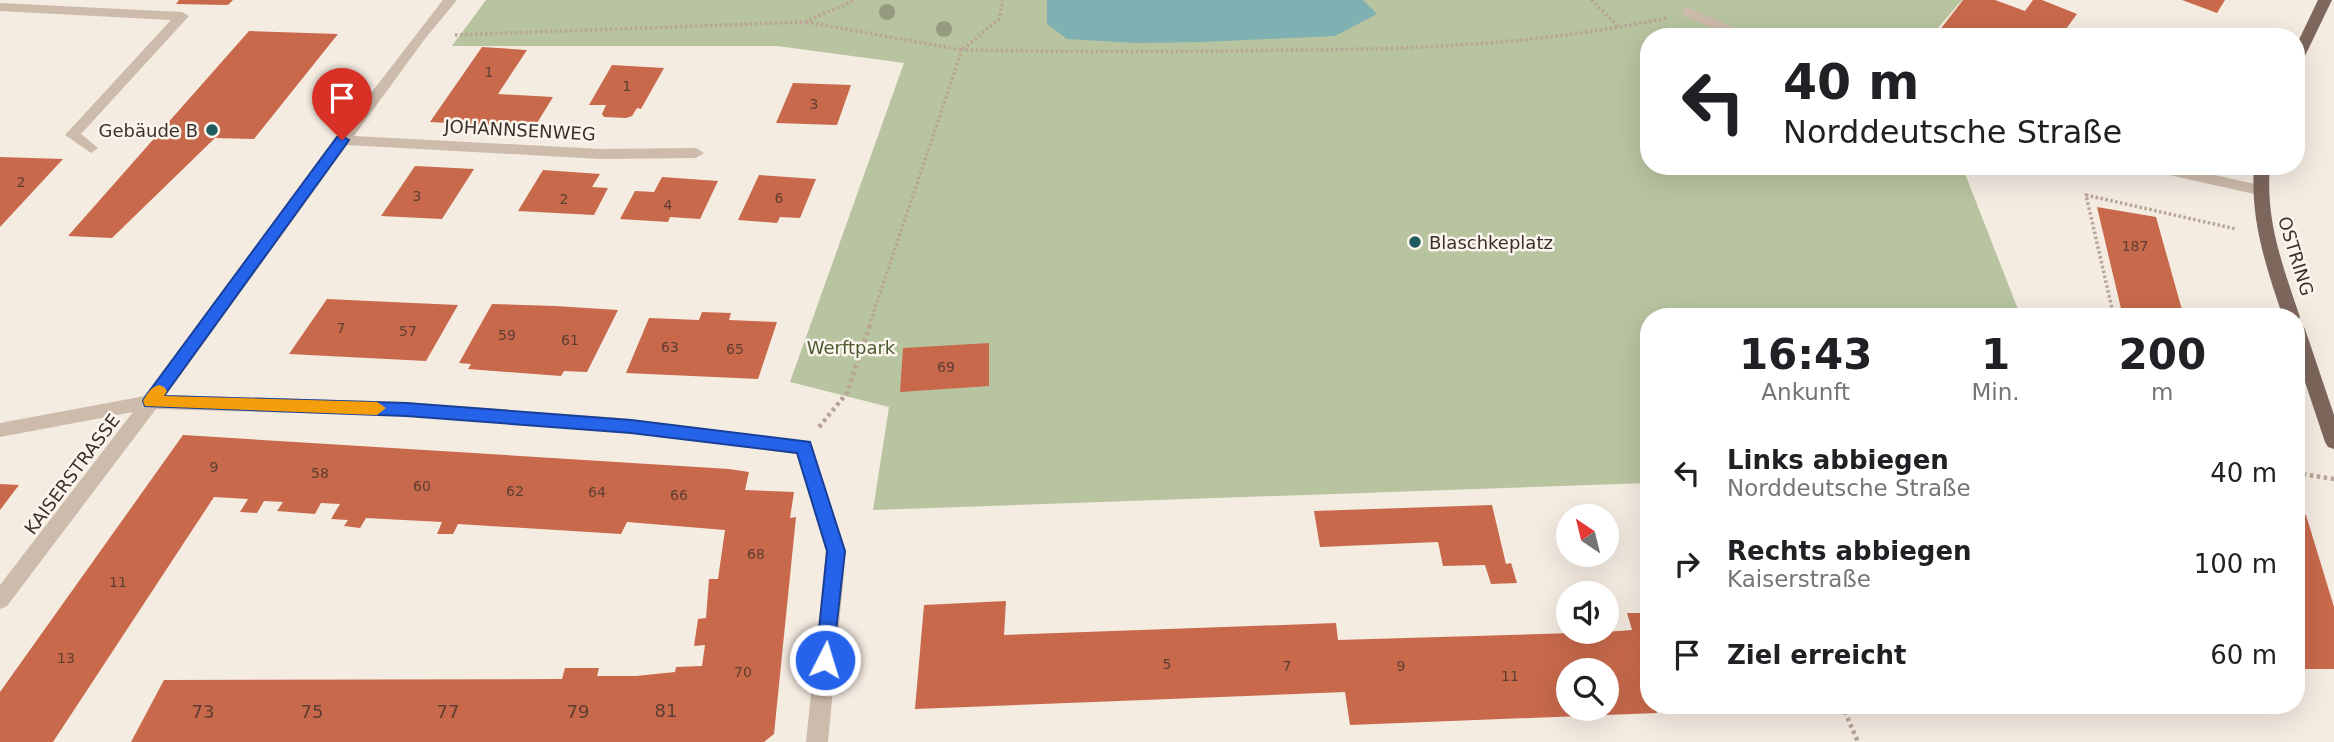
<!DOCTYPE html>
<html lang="de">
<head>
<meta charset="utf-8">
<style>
  :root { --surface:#fff; --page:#f2f2f2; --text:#202124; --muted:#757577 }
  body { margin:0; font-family:"DejaVu Sans",sans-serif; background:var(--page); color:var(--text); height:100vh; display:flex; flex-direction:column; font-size:26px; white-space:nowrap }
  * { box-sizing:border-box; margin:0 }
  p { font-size:23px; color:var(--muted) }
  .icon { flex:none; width:38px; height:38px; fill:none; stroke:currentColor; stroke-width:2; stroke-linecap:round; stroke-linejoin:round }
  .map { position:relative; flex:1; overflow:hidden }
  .details { position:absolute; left:1640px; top:308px; width:665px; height:406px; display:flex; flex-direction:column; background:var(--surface); border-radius:28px; box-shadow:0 7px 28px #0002 }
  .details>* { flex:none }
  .top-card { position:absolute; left:1640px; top:28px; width:665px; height:147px; border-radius:28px; box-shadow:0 7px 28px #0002; background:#fff; color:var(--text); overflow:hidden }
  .needle { width:46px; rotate:325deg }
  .controls { position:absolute; left:1556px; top:504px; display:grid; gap:14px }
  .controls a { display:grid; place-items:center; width:63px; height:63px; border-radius:50%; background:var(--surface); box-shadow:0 7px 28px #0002; font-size:35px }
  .pin { position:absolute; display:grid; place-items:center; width:60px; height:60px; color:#fff; margin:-72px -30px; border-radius:50% 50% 50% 0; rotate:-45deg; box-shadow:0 0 7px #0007 }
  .pin .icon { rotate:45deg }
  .me { position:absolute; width:77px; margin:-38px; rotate:5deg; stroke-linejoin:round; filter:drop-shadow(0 0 5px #0008) }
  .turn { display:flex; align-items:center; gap:24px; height:147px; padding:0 28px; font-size:32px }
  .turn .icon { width:91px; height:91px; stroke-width:2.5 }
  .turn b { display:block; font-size:49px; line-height:60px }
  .eta { display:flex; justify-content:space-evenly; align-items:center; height:119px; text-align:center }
  .eta b { font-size:42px; font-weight:600; line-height:49px }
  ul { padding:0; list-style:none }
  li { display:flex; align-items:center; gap:21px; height:91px; padding:0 28px }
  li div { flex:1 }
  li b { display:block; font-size:26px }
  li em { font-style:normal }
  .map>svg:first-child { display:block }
  .green { fill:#b8c4a0 }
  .water { fill:#7fb0b2 }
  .building { fill:#c8694b; fill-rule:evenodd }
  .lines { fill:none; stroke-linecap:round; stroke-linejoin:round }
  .path-far1 { stroke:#b9a596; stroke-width:3.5; stroke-dasharray:2.5 2.5; stroke-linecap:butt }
  .path { stroke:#b9a596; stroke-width:4.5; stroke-dasharray:3.5 3.5; stroke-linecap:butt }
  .minor { fill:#cdbbac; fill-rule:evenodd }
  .major { fill:#7d675c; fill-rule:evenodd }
  .tree { fill:#969b7f }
  .route { fill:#2563eb; stroke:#184099; stroke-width:2 }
  .slow { fill:#f59e0b }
  .poi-dot { fill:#1f5a5e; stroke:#fbf5ee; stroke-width:2.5 }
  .labels { text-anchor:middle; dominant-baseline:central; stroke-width:5; stroke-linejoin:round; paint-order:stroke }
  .number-label { font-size:14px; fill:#5e3e33 }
  .poi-label { font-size:18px; fill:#3b302b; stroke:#fbf5ee; text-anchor:end }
  .street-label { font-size:18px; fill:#3b302b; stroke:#fbf5ee }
  .park-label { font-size:18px; fill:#4a5a2e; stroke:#fbf5ee }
  .near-number-label { font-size:18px; fill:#5e3e33 }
</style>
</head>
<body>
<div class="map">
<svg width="2334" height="742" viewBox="0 0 2334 742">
  <rect width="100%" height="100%" fill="#f4ebe1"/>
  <!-- green -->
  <polygon class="green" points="486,0 1962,0 1930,37 1648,37 1648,166 1962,166 2021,317 1648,317 1648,483 873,510 889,407 790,382 904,63 777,46 452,46"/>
  <!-- water -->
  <polygon class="water" points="1047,0 1363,0 1377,14 1335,36 1203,42 1135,43 1067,39 1047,24"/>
  <!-- building -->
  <g class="building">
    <polygon points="179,0 233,0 228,5 176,4"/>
    <polygon points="1963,0 1995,0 2025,11 2033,0 2042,0 2077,14 2060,37 1956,37 1939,31"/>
    <polygon points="2182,0 2225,0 2217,13"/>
    <polygon points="249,31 338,34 254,139 215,138 112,238 68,236"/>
    <polygon points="482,47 527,50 498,94 553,97 534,128 430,122"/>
    <polygon points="612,65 664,68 641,109 637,108 632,116 626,118 604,117 602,114 606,105 589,105"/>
    <polygon points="793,83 851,85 837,125 776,123"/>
    <polygon points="0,157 63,159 0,227"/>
    <polygon points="415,166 474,169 442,219 381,216"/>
    <polygon points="543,170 600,174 592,187 608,188 594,215 518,211"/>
    <polygon points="759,175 816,179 800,218 780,217 777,223 738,220"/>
    <polygon points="662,177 718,181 700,219 670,217 668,222 620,219 635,191 654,192"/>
    <polygon points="2097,207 2156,217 2184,317 2123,317"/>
    <polygon points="327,299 391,302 458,305 426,361 289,354"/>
    <polygon points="492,304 555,306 618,310 587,372 564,371 561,376 468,369 471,364 459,363"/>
    <polygon points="702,312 731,313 729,320 777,322 758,379 626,373 649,318 699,320"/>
    <polygon points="989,343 989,386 900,392 903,348"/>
    <polygon points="183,435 729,469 749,472 745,490 794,492 790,518 796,517 774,734 764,742 131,742 164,680 562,679 565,668 599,668 597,676 636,676 675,672 676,667 702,666 705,645 694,646 698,619 706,618 709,579 718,579 725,530 627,522 621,534 458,524 453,534 437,534 442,522 366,518 360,528 344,526 348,520 331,519 340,504 321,503 315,514 277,511 283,502 264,501 257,513 240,512 248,499 214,497 53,742 0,742 0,692"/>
    <polygon points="0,484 19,485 0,510"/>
    <polygon points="1492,505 1506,564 1511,563 1517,583 1491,584 1485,565 1443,566 1438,542 1320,547 1314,511"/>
    <polygon points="2296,512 2306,515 2334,607 2334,669 2296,669"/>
    <path d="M1006 601 1004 635 1336 623 1338 640 1606 632 1632 630 1627 613H1648V705H1655L1657 713 1350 725 1345 692 915 709 924 605ZM1568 670H1606V709H1568Z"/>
  </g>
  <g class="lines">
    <!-- path-far1 -->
    <g class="path-far1">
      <polyline points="1591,0 1620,28"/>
      <polyline points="806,22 962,50 999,19 1003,0"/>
      <polyline points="455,35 805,22 855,0"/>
      <polyline points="2114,317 2086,195 2236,229"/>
      <path d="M869 326 962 50C1073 52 1185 52 1297 50 1421 49 1544 44 1666 18"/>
    </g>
    <!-- path -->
    <g class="path">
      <polyline points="819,427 847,393 870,325"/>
      <polyline points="2296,473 2334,479"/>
      <polyline points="1842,705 1858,742"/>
    </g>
    <!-- minor -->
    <g class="minor">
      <polygon points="443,0 457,0 424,40 354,136 601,149 696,148 704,153 696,158 601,159 347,145 166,395 406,402 631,419 810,442 846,551 828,742 806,742 826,551 797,454 631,433 406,416 156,409 7,606 0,609 0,585 133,412 0,437 0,423 145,396 337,137"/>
      <polygon points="0,3 182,12 189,16 81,134 98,148 91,153 65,135 171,20 0,11"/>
      <polygon points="1688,8 1750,34 1752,37 1733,37 1683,15 1683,9"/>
      <polygon points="2144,166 2175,166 2259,185 2267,190 2259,195 2151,171"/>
    </g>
    <!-- major -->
    <g class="major">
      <polygon points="2318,0 2332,0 2303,60 2296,64 2296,46"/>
      <path d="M2254 166H2270C2265 220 2283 267 2300 317L2296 322V317H2283C2266 267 2250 220 2254 166Z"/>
      <polygon points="2296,323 2302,325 2305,329 2334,415 2334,449 2328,447 2325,442 2296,355"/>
    </g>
  </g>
  <!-- trees -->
  <g class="tree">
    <circle cx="887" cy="12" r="8"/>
    <circle cx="944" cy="29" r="8"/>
  </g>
  <!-- route -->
  <polygon class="route" points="342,136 349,140 347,143 164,396 406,403 631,420 810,442 845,551 832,666 825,669 818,666 816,660 827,551 797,453 631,433 406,416 145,406 143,401 145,397 337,137"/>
  <!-- slow -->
  <path class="slow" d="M159 385 164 387 167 391 164 396 377 402 386 408 377 415 145 406 143 401C147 394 151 387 159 385Z"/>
  <!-- markers -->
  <g class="poi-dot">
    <circle cx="212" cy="130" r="7"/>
    <circle cx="1415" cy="242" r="7"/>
  </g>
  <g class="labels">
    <!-- number labels -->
    <g class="number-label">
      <text x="489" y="72">1</text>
      <text x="627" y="86">1</text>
      <text x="814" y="104">3</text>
      <text x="21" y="182">2</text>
      <text x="417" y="196">3</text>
      <text x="779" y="198">6</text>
      <text x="564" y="199">2</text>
      <text x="668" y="205">4</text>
      <text x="2135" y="246">187</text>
      <text x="341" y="328">7</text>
      <text x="408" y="331">57</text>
      <text x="507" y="335">59</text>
      <text x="570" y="340">61</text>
      <text x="670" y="347">63</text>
      <text x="735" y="349">65</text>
      <text x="946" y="367">69</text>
      <text x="214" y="467">9</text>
      <text x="320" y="473">58</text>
      <text x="422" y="486">60</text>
      <text x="515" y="491">62</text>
      <text x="597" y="492">64</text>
      <text x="679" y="495">66</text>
      <text x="756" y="554">68</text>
      <text x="118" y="582">11</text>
      <text x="66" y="658">13</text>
      <text x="1167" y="664">5</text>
      <text x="1287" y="666">7</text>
      <text x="1401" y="666">9</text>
      <text x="743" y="672">70</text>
      <text x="1510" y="676">11</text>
    </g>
    <!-- poi labels -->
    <g class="poi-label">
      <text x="198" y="130">Gebäude B</text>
      <text x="1429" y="242" text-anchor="start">Blaschkeplatz</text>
    </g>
    <!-- street labels -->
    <g class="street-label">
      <text transform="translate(520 130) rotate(3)">JOHANNSENWEG</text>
      <text transform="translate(2296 256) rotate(73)">OSTRING</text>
      <text transform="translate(72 474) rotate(-53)">KAISERSTRASSE</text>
    </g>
    <!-- park labels -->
    <g class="park-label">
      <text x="851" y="347">Werftpark</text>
    </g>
    <!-- near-number labels -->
    <g class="near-number-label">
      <text x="666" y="710">81</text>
      <text x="203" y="711">73</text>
      <text x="312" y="711">75</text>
      <text x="448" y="711">77</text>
      <text x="578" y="711">79</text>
    </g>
  </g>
</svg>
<div class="controls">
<a><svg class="needle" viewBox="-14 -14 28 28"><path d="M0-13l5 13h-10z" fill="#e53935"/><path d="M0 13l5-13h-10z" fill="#757577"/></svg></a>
<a><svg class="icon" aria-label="sound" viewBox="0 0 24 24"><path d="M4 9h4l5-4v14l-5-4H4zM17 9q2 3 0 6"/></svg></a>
<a><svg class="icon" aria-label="search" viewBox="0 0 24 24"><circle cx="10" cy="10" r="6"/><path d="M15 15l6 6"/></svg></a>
</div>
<div class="pin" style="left:342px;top:140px;background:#d93025"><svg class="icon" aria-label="arrive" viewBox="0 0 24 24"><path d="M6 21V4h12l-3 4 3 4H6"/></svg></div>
<svg class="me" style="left:825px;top:660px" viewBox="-20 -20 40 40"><circle r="17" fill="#2563eb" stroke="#fff" stroke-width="3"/><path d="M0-11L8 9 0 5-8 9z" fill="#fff"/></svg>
<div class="top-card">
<div class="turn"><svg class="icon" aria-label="left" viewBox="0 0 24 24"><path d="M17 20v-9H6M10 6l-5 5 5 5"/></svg><div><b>40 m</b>Norddeutsche Straße</div></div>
</div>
<section class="details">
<div class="eta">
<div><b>16:43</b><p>Ankunft</p></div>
<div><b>1</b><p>Min.</p></div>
<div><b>200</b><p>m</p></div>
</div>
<ul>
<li><svg class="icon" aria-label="left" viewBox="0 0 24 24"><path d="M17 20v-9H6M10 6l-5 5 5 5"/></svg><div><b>Links abbiegen</b><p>Norddeutsche Straße</p></div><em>40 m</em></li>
<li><svg class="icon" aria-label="right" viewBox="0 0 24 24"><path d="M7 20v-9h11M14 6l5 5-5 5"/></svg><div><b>Rechts abbiegen</b><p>Kaiserstraße</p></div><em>100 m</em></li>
<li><svg class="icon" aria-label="arrive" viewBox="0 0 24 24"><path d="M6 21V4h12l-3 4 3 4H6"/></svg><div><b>Ziel erreicht</b></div><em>60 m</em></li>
</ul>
</section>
</div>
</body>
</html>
